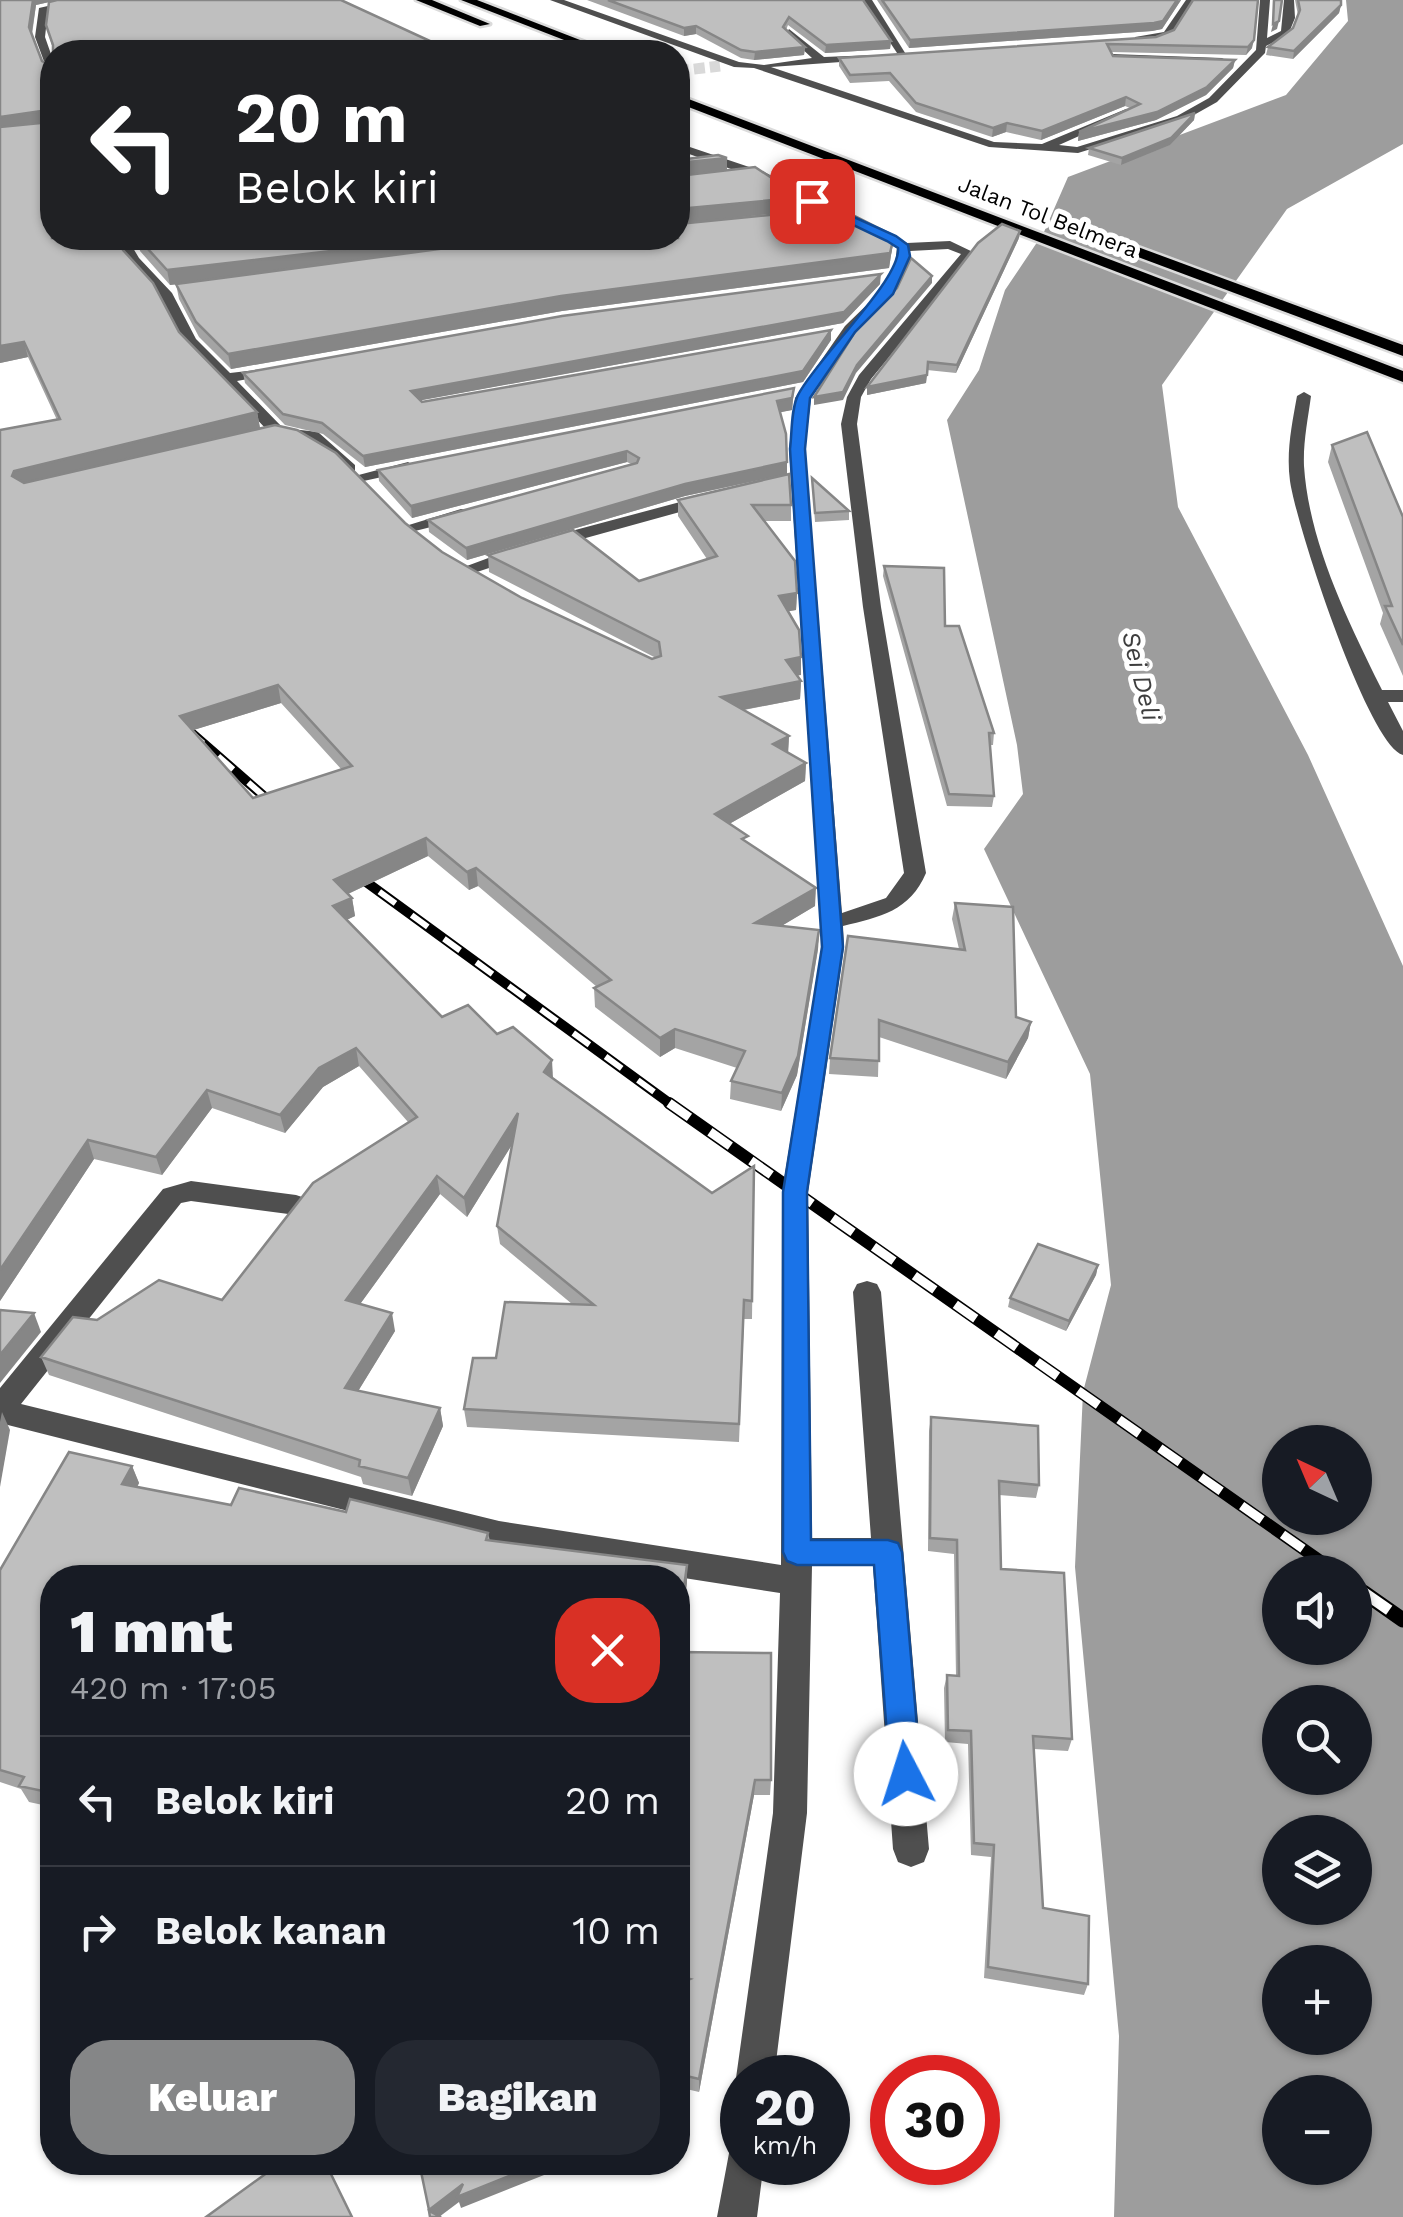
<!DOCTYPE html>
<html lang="id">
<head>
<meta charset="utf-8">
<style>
  :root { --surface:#171b24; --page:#242831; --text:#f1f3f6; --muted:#9ea1a6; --line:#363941; --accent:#858687 }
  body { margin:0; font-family:"Work Sans",sans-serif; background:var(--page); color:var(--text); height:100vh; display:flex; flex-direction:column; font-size:38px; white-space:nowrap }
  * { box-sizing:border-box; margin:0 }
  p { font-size:32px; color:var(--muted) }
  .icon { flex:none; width:55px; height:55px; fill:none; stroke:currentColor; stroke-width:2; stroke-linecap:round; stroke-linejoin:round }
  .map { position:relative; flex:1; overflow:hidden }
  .panel { position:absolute; left:40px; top:1565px; width:650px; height:610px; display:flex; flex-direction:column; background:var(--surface); border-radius:40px; box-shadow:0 2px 8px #0004 }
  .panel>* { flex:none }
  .top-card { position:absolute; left:40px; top:40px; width:650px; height:210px; border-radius:40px; box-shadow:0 2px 8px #0004; background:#202124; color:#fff; overflow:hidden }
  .needle { width:65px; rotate:316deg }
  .controls { position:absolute; left:1262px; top:1425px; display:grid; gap:20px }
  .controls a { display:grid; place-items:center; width:110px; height:110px; border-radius:50%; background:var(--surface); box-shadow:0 2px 8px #0004; font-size:50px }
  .speed { position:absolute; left:720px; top:2055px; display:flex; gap:20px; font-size:50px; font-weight:700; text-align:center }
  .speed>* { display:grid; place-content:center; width:130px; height:130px; border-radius:50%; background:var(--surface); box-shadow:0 2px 8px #0004; line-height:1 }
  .speed small { font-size:25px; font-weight:400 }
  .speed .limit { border:15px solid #d22; background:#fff; color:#111 }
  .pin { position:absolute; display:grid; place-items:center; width:85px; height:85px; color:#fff; margin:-42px; border-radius:20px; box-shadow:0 5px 15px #0006 }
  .me { position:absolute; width:110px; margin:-55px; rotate:355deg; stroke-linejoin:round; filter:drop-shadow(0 0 8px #0008) }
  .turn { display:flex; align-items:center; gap:35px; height:210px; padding:0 30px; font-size:45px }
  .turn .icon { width:130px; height:130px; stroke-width:2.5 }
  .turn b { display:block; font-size:70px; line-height:85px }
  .round { display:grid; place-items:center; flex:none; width:105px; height:105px; border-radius:40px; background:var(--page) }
  .summary { display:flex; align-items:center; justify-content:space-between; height:170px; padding:0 30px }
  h1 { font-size:60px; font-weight:800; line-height:75px }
  .action { display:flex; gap:20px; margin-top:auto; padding:20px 30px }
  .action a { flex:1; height:115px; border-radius:40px; background:var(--accent); color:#fff; font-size:40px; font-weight:800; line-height:115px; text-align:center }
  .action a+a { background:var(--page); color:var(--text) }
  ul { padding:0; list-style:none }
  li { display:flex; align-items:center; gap:30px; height:130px; padding:0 30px; border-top:2px solid var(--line) }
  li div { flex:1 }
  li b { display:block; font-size:38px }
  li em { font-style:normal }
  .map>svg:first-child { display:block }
  .water { fill:#9d9d9d; fill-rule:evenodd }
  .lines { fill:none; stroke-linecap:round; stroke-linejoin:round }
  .minor-tunnel { stroke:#d9d9d9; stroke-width:11; stroke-dasharray:11 5; stroke-linecap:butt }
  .highway-casing { stroke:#dbdbdb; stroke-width:5 }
  .minor { fill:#4f4f4f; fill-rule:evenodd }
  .highway { fill:#000; fill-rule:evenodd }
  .rail-far2-casing { stroke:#000; stroke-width:10 }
  .rail-far1-casing { stroke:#000; stroke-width:12 }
  .rail-casing { stroke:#000; stroke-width:15 }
  .rail-far2 { stroke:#fff; stroke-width:6; stroke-dasharray:20; stroke-linecap:butt }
  .rail-far1 { stroke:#fff; stroke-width:9; stroke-dasharray:25; stroke-linecap:butt }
  .rail { stroke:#fff; stroke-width:11; stroke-dasharray:32; stroke-linecap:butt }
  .wall { fill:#a4a4a4; fill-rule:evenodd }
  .shaded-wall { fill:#868686 }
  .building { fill:#bfbfbf; stroke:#868686; stroke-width:2.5; fill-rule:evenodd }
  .route { fill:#1a73e8; stroke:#114b97; stroke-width:2.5 }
  .labels { text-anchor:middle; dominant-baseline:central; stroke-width:10; stroke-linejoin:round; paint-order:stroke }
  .far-street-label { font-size:22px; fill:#000; stroke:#fff }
  .far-water-label { font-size:25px; font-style:italic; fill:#3e3e3e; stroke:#fff }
</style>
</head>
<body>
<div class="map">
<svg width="1403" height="2217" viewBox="0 0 1403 2217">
  <rect width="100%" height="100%" fill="#fff"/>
  <!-- water -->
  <path class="water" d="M1346 0H1403V144L1287 209 1162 385 1178 507 1308 755 1403 966V2217H1114L1119 2036 1075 1567 1083 1392 1111 1285 1090 1074 984 849 1023 794 1017 745 947 420 979 370 1005 290 1044 232 1068 177 1286 95 1348 21ZM1280 1442H1355V1518H1280ZM1280 1572H1355V1648H1280ZM1280 1702H1355V1778H1280ZM1280 1832H1355V1908H1280ZM1280 1962H1355V2038H1280ZM1280 2092H1355V2168H1280Z"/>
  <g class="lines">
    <!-- minor-tunnel -->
    <polyline class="minor-tunnel" points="678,71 720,66"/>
    <defs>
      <g id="highway">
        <polygon points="416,0 432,0 490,24 480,26"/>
        <polygon points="461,0 477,0 611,52 595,52"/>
        <polygon points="678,95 1403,371 1403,382 678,103"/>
        <polygon points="1063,223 1073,223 1403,345 1403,356 1063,229"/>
      </g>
    </defs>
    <!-- highway casing -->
    <use href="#highway" class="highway-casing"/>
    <!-- minor -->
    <g class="minor">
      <polygon points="74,0 95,0 48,10 45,37 52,57 52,73 48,72 35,37 39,8"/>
      <polygon points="550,0 564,0 739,62 764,65 812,58 786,34 789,29 824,57 873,55 869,60 771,67 994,142 1042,144 1126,109 1135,111 1059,145 1077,147 1177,116 1209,98 1256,50 1260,0 1270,0 1267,38 1281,31 1284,0 1294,0 1295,18 1288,35 1266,46 1265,53 1217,102 1185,120 1078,153 989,147 754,68 734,67"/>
      <polygon points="862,0 872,0 907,56 899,56"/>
      <polygon points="1186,0 1196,0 1170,36 1135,41 1135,37 1164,32"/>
      <polygon points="1112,54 1222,58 1227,61 1222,64 1108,59"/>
      <path d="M678 143 764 172 907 243 950 241 975 253 871 379 861 397 857 424 881 607 926 873C910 911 880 917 843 926L844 947 808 1192 812 1538H871L853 1292 857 1284 867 1281 877 1284 881 1292 929 1849 924 1862 911 1867 898 1862 893 1849 873 1566H812L807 1813 774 2078H742V2092L736 2078 773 1813 780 1593 499 1549 0 1423V1388L163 1189 191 1181 296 1195 305 1198 309 1205 305 1212 296 1215 191 1201 181 1203 21 1404 499 1521 781 1565 782 1192 822 947 789 449 795 398 845 326 880 292 895 264 897 248 756 178 678 150ZM948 249 961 254 859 375 847 397 841 424 863 607 904 873 886 898 842 913 805 449 811 398 855 332 893 294 909 264 910 251Z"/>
      <polygon points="115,238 127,238 139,258 172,293 196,339 230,373 280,367 280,373 237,381 283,428 318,432 355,465 355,471 343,471 309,439 278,437 251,440 251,434 267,430 185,344 159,295 129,263"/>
      <path d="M1304 392 1311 396C1308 419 1303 442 1304 466 1309 542 1347 619 1380 686L1382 690H1403V702H1388L1403 731V755C1368 745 1296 524 1290 481 1286 452 1292 424 1297 396Z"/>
      <polygon points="408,462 416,467 414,470 359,482 351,477"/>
      <polygon points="710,494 718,499 716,502 546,549 471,574 456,570 534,541"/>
      <polygon points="461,509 467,510 467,518 407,533 399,528"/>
      <polygon points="742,2143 742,2162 764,2162 757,2217 717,2217 730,2148"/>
    </g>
    <!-- highway -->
    <use href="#highway" class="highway"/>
    <defs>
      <g id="rail-far2">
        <polyline points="188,730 282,812"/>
        <polyline points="347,868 672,1105"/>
      </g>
      <g id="rail-far1">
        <polyline points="669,1103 1336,1572"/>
        <polyline points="1355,1586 1367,1594"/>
      </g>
      <polyline id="rail" points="1363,1592 1403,1620"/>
    </defs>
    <!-- rail-far2 casing -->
    <use href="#rail-far2" class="rail-far2-casing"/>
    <!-- rail-far1 casing -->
    <use href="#rail-far1" class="rail-far1-casing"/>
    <!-- rail casing -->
    <use href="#rail" class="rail-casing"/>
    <!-- rail-far2 -->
    <use href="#rail-far2" class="rail-far2"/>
    <!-- rail-far1 -->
    <use href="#rail-far1" class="rail-far1"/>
    <!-- rail -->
    <use href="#rail" class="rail"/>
  </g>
  <!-- wall -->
  <g class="wall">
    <path d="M0 0H341L53 49 46 25 49 2 36 5 32 35 52 238 123 250 179 332 257 412 260 428 405 523 442 552 522 598 652 659 656 658 489 572 488 555 639 581 707 559 678 516V500L791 505V521H765L797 593 796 610 788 611 801 675H797L801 681 800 699 744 710 789 736 788 753 806 763 805 781 729 824 747 843 815 906 781 926 819 930 818 949 797 1075 781 1111 730 1099 731 1081 737 1068 675 1048 660 1057 595 1007 594 988 597 987 478 886 469 890 428 856 348 894 352 898 355 916 346 920 442 1017 497 1034 553 1078 712 1193 754 1166 752 1319H744L739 1442 467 1427 464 1409 496 1358 572 1304 500 1244 497 1226 512 1144 467 1217 440 1194 360 1304 395 1331 358 1391 440 1408 443 1426 412 1496 363 1484 361 1477 49 1375 41 1357 97 1320 222 1300 408 1122 359 1066 323 1087 285 1133 212 1108 162 1175 94 1159 0 1301 57 420 28 357 0 363ZM281 703 342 770 253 798 193 730Z"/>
    <polygon points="587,0 863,0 891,41 890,49 825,53 788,25 786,30 805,47 804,55 754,60 741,58 696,34 684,36"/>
    <polygon points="877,0 1181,0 1162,29 1152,31 909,48"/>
    <polygon points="1295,0 1341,0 1341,5 1339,13 1293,59 1266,55 1268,47 1293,28 1298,15"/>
    <polygon points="1174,30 1252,48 1246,55 1111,52 1113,56 1235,60 1233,68 1206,95 1156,120 1078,141 1079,132 1130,108 1125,106 1041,140 1006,132 992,137 916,112 889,81 850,83 839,66 839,58 1156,37"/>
    <polygon points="1195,113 1194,120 1170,145 1121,165 1088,155 1089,148"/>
    <polygon points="718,155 727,158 727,171 755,167 787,188 800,189 806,197 806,210 678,224 839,208 894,236 889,268 562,311 231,369 199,337 179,299 176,284 185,283 170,285 140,251 138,238 678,238 678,160"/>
    <polygon points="1019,238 956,373 927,370 926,383 867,395"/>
    <polygon points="880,284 843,323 421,400 422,402 831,330 831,340 803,382 365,467 323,434 285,425 245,383 243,373"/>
    <polygon points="794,388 792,410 780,412 787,474 685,496 467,560 429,532 428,520 631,464 627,462 412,518 379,481 378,470"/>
    <polygon points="1332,445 1403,517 1403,676 1380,624 1383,613 1328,462"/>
    <polygon points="812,478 849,511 849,520 815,522"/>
    <polygon points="884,566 945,626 994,733 993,745 990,745 994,796 992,807 947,806 883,576"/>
    <polygon points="955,903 1016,1017 1031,1022 1028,1038 1006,1079 879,1037 878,1077 829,1074 830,1058 959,949 952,919"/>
    <polygon points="1098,1265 1096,1275 1066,1331 1008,1307 1010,1298"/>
    <polygon points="931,1417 1039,1485 1036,1498 999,1495 1001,1569 1072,1739 1068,1751 1034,1749 1043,1908 1088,1984 1084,1995 984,1978 991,1857 971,1855 968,1744 945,1742 944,1688 947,1675 956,1676 954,1554 928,1551 929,1431"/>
    <polygon points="69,1452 132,1466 139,1483 137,1487 231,1505 239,1488 346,1512 350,1499 488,1533 490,1541 687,1565 687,1582 678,1651 678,1578 52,1578 52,1807 29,1802 21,1789 0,1782 0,1570"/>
    <polygon points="678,1652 771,1780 770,1795 754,1795 699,2092 678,2087"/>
  </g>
  <!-- shaded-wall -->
  <g class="shaded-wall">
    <polygon points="33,0 58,0 36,5 31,38 29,27"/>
    <polygon points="1181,0 1162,29 1152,31 909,48 910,40"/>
    <polygon points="1341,5 1339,13 1293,59 1294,51"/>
    <polygon points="1279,21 1277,29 1271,32 1273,24"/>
    <polygon points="696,26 696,34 684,36 684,28"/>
    <polygon points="1254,40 1252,48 1246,55 1248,47"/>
    <polygon points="891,41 890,49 825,53 826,45"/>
    <polygon points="805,47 804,55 754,60 755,52"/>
    <polygon points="1235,60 1233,68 1206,95 1156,120 1078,141 1079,132"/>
    <polygon points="1126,97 1125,106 1041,140 1042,131"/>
    <polygon points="49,110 52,122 0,130 0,117"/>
    <polygon points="1195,113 1194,120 1170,145 1121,165 1122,158"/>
    <polygon points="1007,123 1006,132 992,137 993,128"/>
    <polygon points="727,158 727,171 678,177 678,163"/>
    <polygon points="806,197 806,210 678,224 678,209"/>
    <polygon points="1020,231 1019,238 956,373 957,365"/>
    <polygon points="894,236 889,268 562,311 231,369 228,354"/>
    <polygon points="443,238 561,238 170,285 167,270"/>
    <polygon points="881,274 880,284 843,323 412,402 411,391"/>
    <polygon points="932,276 932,283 856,373 843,400 814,405 814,397 857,365"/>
    <polygon points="831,330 831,340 803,382 365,467 363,456"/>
    <polygon points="24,342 28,357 0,363 0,346"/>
    <polygon points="927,375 926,383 867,395 867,387"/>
    <polygon points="794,388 792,410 777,413 777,401"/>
    <polygon points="257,412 260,428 19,487 12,476 14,471"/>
    <polygon points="627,451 627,462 412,518 411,506"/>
    <polygon points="787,462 787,474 685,496 467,560 466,548 685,484"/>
    <polygon points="797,593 796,610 779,613 779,596"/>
    <polygon points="801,657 801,675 785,678 786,660"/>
    <polygon points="801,681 800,699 721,714 721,697"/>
    <polygon points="278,685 281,703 184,733 180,716"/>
    <polygon points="789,736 788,754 773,744"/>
    <polygon points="806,763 805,781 715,832 715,814"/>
    <polygon points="426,838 428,856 337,899 334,880"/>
    <polygon points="476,868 478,886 469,890 467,872"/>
    <polygon points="816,888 815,906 755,942 755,923"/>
    <polygon points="352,898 355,916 336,925 333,906"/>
    <polygon points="819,930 818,949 797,1075 781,1111 782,1093"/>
    <polygon points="1031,1022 1028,1038 1006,1079 1008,1062"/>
    <polygon points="675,1029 675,1048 660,1057 660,1038"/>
    <polygon points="356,1048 359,1066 323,1087 285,1133 280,1115 319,1068"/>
    <polygon points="552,1060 553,1078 544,1072"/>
    <polygon points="207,1090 212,1108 162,1175 156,1157"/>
    <polygon points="518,1113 520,1132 467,1217 464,1198"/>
    <polygon points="88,1140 94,1159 0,1301 0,1270"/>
    <polygon points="437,1176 440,1194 350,1318 346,1300"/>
    <polygon points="1098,1265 1096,1275 1066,1331 1069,1321"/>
    <polygon points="34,1313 41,1332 0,1383 0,1355"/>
    <polygon points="392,1313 395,1331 349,1406 345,1388"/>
    <polygon points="440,1408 443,1426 412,1496 408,1478"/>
    <polygon points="2,1412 10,1430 0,1487 0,1422"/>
    <polygon points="132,1466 139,1483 129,1502 122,1484"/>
    <polygon points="687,1565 687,1582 678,1651 678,1632"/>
    <polygon points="755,1780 754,1795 699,2092 699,2079"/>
    <polygon points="544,2162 577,2162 461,2208 459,2202 439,2217 432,2217 429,2210 463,2184"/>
  </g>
  <!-- building -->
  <g class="building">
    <path d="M0 0H33L29 27 42 61 48 64 52 61V238H117L123 250 153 283 179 332 257 412 14 471 12 476 24 483 275 425 297 430 336 453 405 523 442 552 522 598 652 659 661 656 659 642 488 555 573 530 639 581 717 556 678 500 789 474 791 505H752L795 561 797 593 779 596 799 630 801 657 786 660 801 681 721 697 789 736 773 744 806 763 715 814 748 836 742 839 816 888 755 923 819 930 798 1056 782 1093 731 1081 745 1051 675 1029 660 1038 594 988 611 980 476 868 467 872 426 838 334 880 352 898 333 906 442 1017 468 1005 497 1034 513 1027 552 1060 544 1072 712 1193 754 1166 752 1301 744 1300 739 1424 464 1409 473 1358H496L505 1302 594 1305 497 1226 518 1113 464 1198 437 1176 346 1300 392 1313 345 1388 440 1408 408 1478 359 1466 360 1460 41 1357 73 1317 97 1320 159 1280 222 1300 313 1183 417 1117 356 1048 319 1068 280 1115 207 1090 156 1157 88 1140 0 1270V430L60 419 24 342 0 346V127L52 122 49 110 0 117ZM278 685 352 766 253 798 180 716Z"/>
    <polygon points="57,0 341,0 432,42 484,52 53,52 53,45 46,25 49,2"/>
    <polygon points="608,0 863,0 891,41 826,45 789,17 783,27 805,47 755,52 741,50 696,26 684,28"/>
    <polygon points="882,0 1177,0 1163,21 1154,23 910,40"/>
    <polygon points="1193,0 1258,0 1254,40 1248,47 1107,44 1113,56 1235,60 1207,87 1157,112 1079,132 1140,104 1126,97 1042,131 1007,123 993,128 916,103 890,73 850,75 839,58 1156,37 1174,30"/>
    <polygon points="1274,0 1282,0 1279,21 1273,24"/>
    <polygon points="1298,0 1341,0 1341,5 1294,51 1268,47 1293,28 1300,10"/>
    <polygon points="1195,113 1171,138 1122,158 1089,148"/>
    <polygon points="718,155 727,158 678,163 678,160"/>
    <polygon points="755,167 787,188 800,189 806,197 678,209 678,176"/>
    <polygon points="839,208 894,236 890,253 561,296 228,354 196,322 176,284 522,238 678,238 678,224"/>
    <polygon points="1002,224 1020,231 957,365 928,362 927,375 867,387 978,243"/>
    <polygon points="138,238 443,238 167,270"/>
    <polygon points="911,258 932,276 857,365 843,392 814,397 858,327 897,288"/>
    <polygon points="881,274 844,312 411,391 422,402 831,330 803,371 363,456 322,423 283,414 243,373 562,316"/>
    <polygon points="794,388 792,398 777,401 786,434 787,462 685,484 466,548 428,520 637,463 639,458 627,451 411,506 378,470"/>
    <polygon points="1367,432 1403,517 1403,645 1385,606 1392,606 1332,445"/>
    <polygon points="812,478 849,511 815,513"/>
    <polygon points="884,566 944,568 945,626 959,626 994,733 989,733 994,796 949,794"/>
    <polygon points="955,903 1013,907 1016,1017 1031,1022 1008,1062 879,1020 879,1061 830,1058 848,936 965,950"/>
    <polygon points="1038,1244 1098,1265 1069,1321 1010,1298"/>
    <polygon points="0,1310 34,1313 0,1355"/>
    <polygon points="931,1417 1038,1426 1039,1485 999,1481 1001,1569 1064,1573 1072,1739 1033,1736 1043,1908 1089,1916 1088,1984 988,1967 994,1845 974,1843 971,1731 948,1730 947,1675 959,1676 957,1540 930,1538"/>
    <polygon points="69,1452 132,1466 122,1484 231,1505 239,1488 346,1512 350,1499 488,1533 486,1540 687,1565 678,1632 678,1578 52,1578 52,1793 19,1786 24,1777 0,1770 0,1570"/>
    <polygon points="678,1652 771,1653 771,1780 755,1780 699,2079 678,2074 678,1984 690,1979 678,1976"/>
    <polygon points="282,2162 325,2162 352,2217 206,2217"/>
    <polygon points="419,2162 544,2162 457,2197 463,2184 429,2210"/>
    <polygon points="429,2211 441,2217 430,2217"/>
  </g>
  <!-- route -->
  <path class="route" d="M812 198 896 236 908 245 910 256 893 294 855 332 810 398 805 449 843 947 807 1192 811 1540H888L898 1543 902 1552 921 1774 917 1785 906 1790 894 1785 890 1774 874 1565H797L787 1561 783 1552V1192L822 947 790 449C792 433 791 409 798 395 817 358 901 280 898 248L887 241 809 204Z"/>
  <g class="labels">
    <!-- far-street labels -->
    <g class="far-street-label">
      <text transform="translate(1048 217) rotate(21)">Jalan Tol Belmera</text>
    </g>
    <!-- far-water labels -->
    <g class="far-water-label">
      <text transform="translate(1141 676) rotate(76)">Sei Deli</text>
    </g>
  </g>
</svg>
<div class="controls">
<a><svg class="needle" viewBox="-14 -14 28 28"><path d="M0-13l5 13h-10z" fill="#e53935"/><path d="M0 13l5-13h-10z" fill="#9ea1a6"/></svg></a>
<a><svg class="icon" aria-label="sound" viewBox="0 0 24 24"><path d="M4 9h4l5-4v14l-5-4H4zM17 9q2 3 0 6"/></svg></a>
<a><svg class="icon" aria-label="search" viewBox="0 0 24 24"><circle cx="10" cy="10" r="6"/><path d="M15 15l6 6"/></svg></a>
<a><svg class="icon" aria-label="layers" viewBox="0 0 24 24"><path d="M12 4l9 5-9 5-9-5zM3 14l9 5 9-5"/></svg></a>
<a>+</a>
<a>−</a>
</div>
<div class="speed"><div>20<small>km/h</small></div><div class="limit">30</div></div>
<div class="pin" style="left:812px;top:201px;background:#d93025"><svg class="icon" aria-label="arrive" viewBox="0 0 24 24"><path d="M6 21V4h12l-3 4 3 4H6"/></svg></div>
<svg class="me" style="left:906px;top:1774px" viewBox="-20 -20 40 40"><circle r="19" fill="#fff"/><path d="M0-13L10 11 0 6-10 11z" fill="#1a73e8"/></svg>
<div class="top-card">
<div class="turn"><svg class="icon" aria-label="left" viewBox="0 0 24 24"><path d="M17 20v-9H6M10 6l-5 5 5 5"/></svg><div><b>20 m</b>Belok kiri</div></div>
</div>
<section class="panel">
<div class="summary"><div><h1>1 mnt</h1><p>420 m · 17:05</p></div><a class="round" style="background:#d93025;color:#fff"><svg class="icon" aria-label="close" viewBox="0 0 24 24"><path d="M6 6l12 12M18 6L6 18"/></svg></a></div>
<ul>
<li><svg class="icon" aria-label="left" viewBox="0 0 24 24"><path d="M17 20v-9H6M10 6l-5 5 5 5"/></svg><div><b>Belok kiri</b></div><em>20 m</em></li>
<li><svg class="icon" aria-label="right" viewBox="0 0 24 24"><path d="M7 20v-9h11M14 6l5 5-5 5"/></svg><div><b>Belok kanan</b></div><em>10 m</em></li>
</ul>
<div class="action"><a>Keluar</a><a>Bagikan</a></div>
</section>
</div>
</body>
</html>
